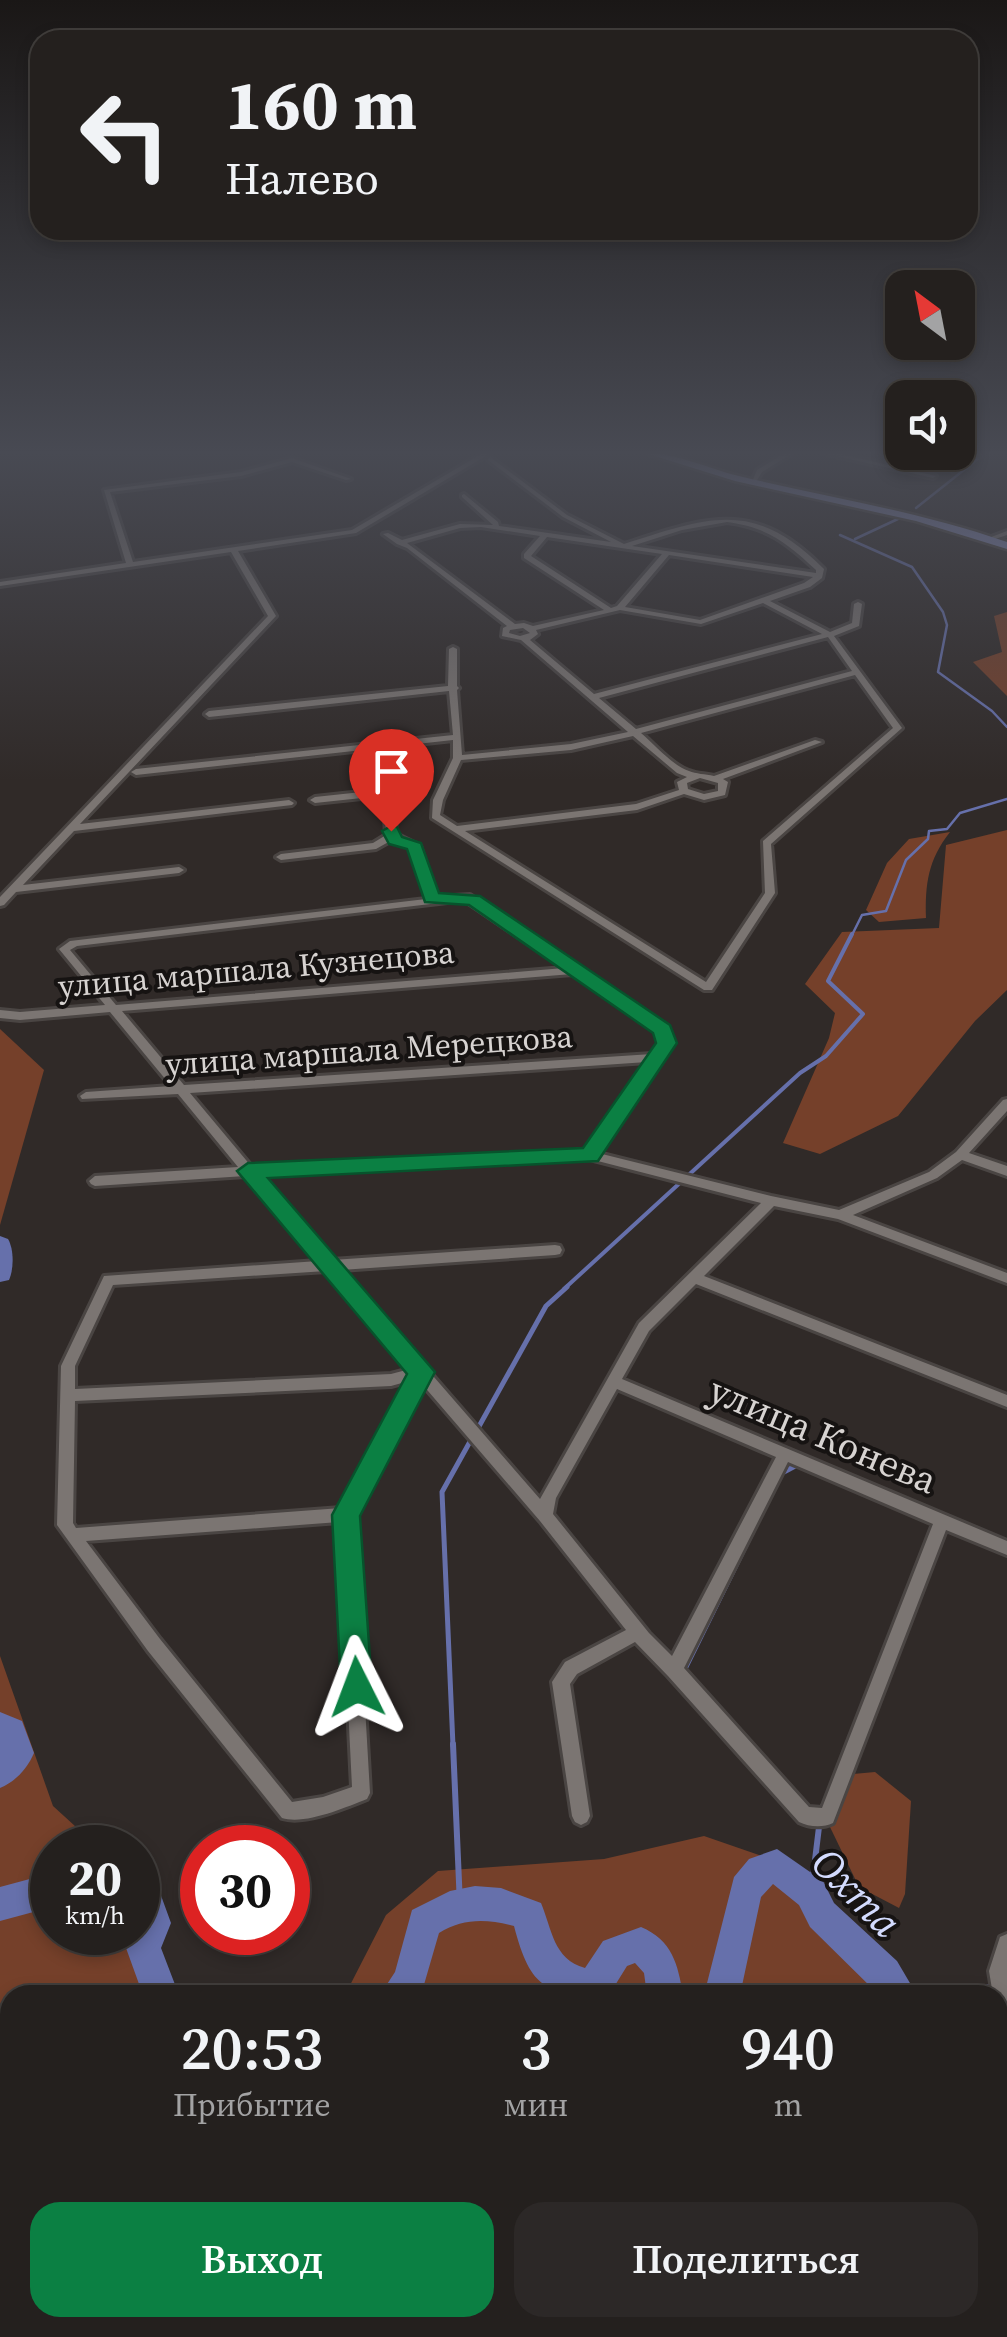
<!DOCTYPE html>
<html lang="ru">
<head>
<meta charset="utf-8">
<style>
  :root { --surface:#24201e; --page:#2c2827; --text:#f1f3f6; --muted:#a3a3a4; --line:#413e3c; --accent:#0b8043 }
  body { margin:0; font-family:"Source Serif 4",serif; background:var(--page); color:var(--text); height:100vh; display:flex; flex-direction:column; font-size:38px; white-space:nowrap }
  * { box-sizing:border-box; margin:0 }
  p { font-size:32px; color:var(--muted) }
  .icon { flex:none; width:55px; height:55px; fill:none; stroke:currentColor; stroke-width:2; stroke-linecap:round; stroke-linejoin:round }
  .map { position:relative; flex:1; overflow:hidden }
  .sheet { position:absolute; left:0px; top:1985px; width:1008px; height:352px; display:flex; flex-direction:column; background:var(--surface); border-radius:30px 30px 0 0; box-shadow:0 5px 15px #0003,0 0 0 2px var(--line) }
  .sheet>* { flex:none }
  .guide { position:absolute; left:30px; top:30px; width:948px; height:210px; border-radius:30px; box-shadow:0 5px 15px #0003,0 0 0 2px var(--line); background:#24201e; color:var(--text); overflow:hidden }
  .needle { width:65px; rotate:328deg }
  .buttons { position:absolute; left:885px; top:270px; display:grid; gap:20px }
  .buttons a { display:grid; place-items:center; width:90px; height:90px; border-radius:20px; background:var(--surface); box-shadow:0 5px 15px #0003,0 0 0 2px var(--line); font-size:50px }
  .speed { position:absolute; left:30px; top:1825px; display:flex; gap:20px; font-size:50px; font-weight:700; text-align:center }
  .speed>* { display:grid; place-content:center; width:130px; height:130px; border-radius:50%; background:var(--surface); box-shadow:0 5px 15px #0003,0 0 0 2px var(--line); line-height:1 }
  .speed small { font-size:25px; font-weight:400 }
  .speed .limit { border:15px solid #d22; background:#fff; color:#111 }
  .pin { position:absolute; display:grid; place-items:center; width:85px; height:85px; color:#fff; margin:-102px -42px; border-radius:50% 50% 50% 0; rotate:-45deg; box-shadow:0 0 10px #0007 }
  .pin .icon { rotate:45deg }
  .me { position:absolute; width:110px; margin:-55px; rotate:357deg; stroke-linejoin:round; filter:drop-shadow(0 0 8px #0008) }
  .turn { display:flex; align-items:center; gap:35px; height:210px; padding:0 30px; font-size:45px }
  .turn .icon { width:130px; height:130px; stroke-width:2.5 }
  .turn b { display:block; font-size:70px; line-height:85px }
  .eta { display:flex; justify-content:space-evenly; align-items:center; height:170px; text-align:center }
  .eta b { font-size:60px; font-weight:600; line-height:70px }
  .primary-button { display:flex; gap:20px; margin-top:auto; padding:20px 30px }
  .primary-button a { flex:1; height:115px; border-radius:30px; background:var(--accent); color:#fff; font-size:40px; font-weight:600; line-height:115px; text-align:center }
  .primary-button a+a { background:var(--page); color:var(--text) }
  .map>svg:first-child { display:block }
  .green { fill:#75402a }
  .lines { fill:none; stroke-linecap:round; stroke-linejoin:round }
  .stream-far3 { stroke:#6670ab; stroke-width:2.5 }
  .stream-far2 { stroke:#6670ab; stroke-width:4 }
  .stream-far1 { stroke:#6670ab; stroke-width:5 }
  .stream { stroke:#6670ab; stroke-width:6 }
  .river { fill:#6670ab; fill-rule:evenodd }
  .minor-casing { stroke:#4a4543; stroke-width:6 }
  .primary-casing { stroke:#4a4543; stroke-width:5 }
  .minor { fill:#7b7572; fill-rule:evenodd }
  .primary { fill:#898fc1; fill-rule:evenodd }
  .route { fill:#0b8043; stroke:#07532c; stroke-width:2.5 }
  .labels { text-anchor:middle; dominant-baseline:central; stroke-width:8; stroke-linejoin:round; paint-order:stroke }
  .street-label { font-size:32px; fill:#d7d3d1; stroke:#161312 }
  .near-street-label { font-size:38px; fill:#d7d3d1; stroke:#161312 }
  .near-water-label { font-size:42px; font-style:italic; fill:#d3dbfe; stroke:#161312 }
</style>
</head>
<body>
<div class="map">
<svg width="1007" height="2337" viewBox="0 0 1007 2337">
  <rect width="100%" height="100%" fill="#302a28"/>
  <!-- green -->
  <g class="green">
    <polygon points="1007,612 1007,696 973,662 1002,652 994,616"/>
    <polygon points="1007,830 1007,990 975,1021 898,1116 820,1154 783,1143 829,1038 835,1013 805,984 842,932 939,928 946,845"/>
    <path d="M950 832C928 860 925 884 926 918L879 922 866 910 887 863 909 839Z"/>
    <polygon points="0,1029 44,1070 0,1225"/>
    <polygon points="0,1656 53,1806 98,1847 52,1848 52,1932 138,1932 138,1909 166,1974 171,1995 10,1995 10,2328 998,2328 998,2116 1007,2129 1007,2337 0,2337"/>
    <polygon points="875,1772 911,1801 905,1894 899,1908 859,1887 830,1827 853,1774"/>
    <path d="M704 1836 800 1869 821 1895 808 1911C836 1940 867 1963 891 1995H345L386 1915 438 1871 604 1859Z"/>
  </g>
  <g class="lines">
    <!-- stream-far3 -->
    <g class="stream-far3">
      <polyline points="916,508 979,458"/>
      <polyline points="840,535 912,567 943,612 947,625 938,672 992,711 1007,727"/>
      <polyline points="855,539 900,518"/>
      <polyline points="851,937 862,915 886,911 906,860 928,839 929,831 947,829 960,813 1007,799"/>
    </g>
    <!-- stream-far2 -->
    <polyline class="stream-far2" points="564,1289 800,1073 826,1056 863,1014 828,981 852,934"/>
    <!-- stream-far1 -->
    <g class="stream-far1">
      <polyline points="477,1430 546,1306 567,1287"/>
      <polyline points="782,1473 799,1464"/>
      <polyline points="684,1671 753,1531"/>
      <polyline points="453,1746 442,1492 472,1438"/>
    </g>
    <!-- stream -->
    <g class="stream">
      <polyline points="453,1744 460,1905"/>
      <polyline points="811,1893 819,1827"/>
      <polyline points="923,1995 993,1987"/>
    </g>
    <!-- river -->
    <g class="river">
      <path d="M0 1236 8 1239C14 1249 14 1269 9 1280L0 1282Z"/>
      <path d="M0 1712 22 1721 34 1753C27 1769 16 1781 0 1788Z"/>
      <polygon points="777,1849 823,1881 834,1903 897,1961 917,1995 879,1995 810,1927 799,1905 773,1884 761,1897 740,1995 704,1995 734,1877 749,1859"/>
      <polygon points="52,1873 52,1907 0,1921 0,1887"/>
      <polygon points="138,1873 155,1879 171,1923 161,1948 179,1995 143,1995 126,1948 132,1932 138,1932"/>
      <path d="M475 1886 501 1888 541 1903C552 1929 553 1959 585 1968L603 1941 641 1927C672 1940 678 1964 683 1995H647L644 1973 635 1963 627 1966 609 1995C547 1995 531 1991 514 1926 487 1919 463 1918 439 1933L421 1995H380L395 1972 412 1910 450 1891Z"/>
      <polygon points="998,2282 1007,2286 1007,2334 992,2328 998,2328"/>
    </g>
    <defs>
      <g id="minor">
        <polygon points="483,453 491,453 356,533 238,551 276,616 80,824 289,800 294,803 292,805 74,831 23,885 179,867 184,870 179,873 16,892 4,905 0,906 0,897 268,616 231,552 0,586 0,582 126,563 104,490 241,472 292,458 351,479 346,480 292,462 241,476 110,492 133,562 352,530"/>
        <polygon points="785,453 793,453 762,472 756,482 752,482 757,470"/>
        <polygon points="823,453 836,453 936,476 933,478"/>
        <polygon points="975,453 984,453 984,454 981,456"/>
        <path d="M490 457 567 515 624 544C709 517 754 498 824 569L822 578 810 587 770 601 830 632 852 623 854 604 858 602 862 604 859 626 834 636 902 728 771 844 775 893 712 990H704L432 818 433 800 453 758V740L136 775 131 772 136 769 453 735 449 691 209 717 205 714 209 711 448 686 449 649 453 647 457 649V686L459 688 457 690 462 755 571 744 628 732 521 640 502 636 503 628 507 626 407 548 397 544 383 534 388 533 402 540 460 524 493 525 462 497V495L464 494 498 522 499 526 611 542 563 517 488 460ZM727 522C767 527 787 543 816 570V573L632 546 682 530ZM481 527 540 536 524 554V558L604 610 533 626 524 623 515 624 407 543 460 528ZM547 537 662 554 617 606 611 608 531 556ZM669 555 813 577 804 583 700 620 625 607ZM763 603 822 634 594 694 530 640 538 634 536 630 620 610 701 624ZM523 628 530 633 520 636 509 633 510 630ZM828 637 852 671 636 729 599 698ZM855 675 893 728 763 841 765 893 706 982 465 831 637 810 684 794 704 800 725 795 728 782 723 779 822 742 815 740 714 776C705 774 696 774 689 771 673 766 654 744 641 733ZM633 736 677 773 687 777 677 782 679 790 636 804 457 826 440 815 443 800 461 760 571 750ZM700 778 718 783V791L704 794 688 789 687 783Z"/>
        <polygon points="1007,531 1007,535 989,541 986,539"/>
        <path d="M371 791 393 797 396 834 420 846 436 897 470 895 668 1029 672 1043 598 1153 771 1196 839 1210 929 1172 956 1152 1003 1100 1007 1099V1111L969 1153 1007 1166V1176L962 1160 937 1178 853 1215 1007 1273V1283L838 1219 774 1206 704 1276 1007 1395V1407L696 1284 649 1331 622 1379 1007 1541V1555L946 1530 833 1823C823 1828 809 1827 799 1822L668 1676 635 1642 577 1674 570 1684 590 1816 587 1822 581 1825 575 1822 572 1816 552 1682 565 1662 626 1630 540 1521 422 1384 354 1515 370 1793 367 1799C344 1808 305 1825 282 1818L148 1651 57 1525 61 1366 104 1276 318 1261 245 1176 95 1186 91 1184 89 1181 95 1176 238 1167 178 1094 82 1099 80 1096 86 1092 171 1086 110 1012 20 1020 0 1018V1010L20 1012 105 1005 59 949 70 941 426 899 411 848 392 840 376 849 281 860 276 857 281 854 373 843 386 835 384 799 371 797 315 803 310 800 315 797ZM464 900 564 968 116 1005 70 950 77 946ZM572 974 657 1031 660 1043 652 1054 184 1085 122 1011ZM647 1062 586 1151 251 1166 190 1093ZM590 1159 761 1203 639 1323 540 1499 341 1270 555 1255 560 1254 562 1250 560 1246 555 1245 332 1260 259 1175ZM326 1271 410 1369 391 1374 75 1389V1366L113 1285ZM409 1381 341 1508 76 1528 73 1523 75 1401 391 1386ZM617 1389 776 1457 672 1656 649 1633 553 1514 556 1498ZM788 1462 933 1524 822 1808 809 1807 684 1668ZM339 1522 352 1787 323 1797 292 1802 160 1639 86 1541Z"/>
        <polygon points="1007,1934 1007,2033 1000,2030 998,2024 998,1995 993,1995 989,1971 1000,1937"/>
      </g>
      <path id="primary" d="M645 453C678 453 711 470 743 477 832 498 921 512 1007 542V549L916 521 735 481Z"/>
    </defs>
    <!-- minor casing -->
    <use href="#minor" class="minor-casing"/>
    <!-- primary casing -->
    <use href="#primary" class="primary-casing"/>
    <!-- minor -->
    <use href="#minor" class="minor"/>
    <!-- primary -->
    <use href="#primary" class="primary"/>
  </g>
  <!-- sky -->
  <linearGradient id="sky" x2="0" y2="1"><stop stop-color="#1a1716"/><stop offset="0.58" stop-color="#484a53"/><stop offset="1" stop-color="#484a53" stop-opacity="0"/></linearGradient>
  <rect width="1007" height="781" fill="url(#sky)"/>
  <!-- route -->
  <polygon class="route" points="391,826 397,827 402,837 421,843 439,893 480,896 670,1025 677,1043 598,1161 268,1178 435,1372 360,1516 372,1687 368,1698 357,1702 346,1698 341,1687 332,1515 407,1374 237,1171 248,1163 583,1148 656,1043 653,1033 469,905 425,902 407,849 389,844 382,831"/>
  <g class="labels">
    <!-- street labels -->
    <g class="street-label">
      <text transform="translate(256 969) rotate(-5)">улица маршала Кузнецова</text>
      <text transform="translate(369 1050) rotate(-4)">улица маршала Мерецкова</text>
    </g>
    <!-- near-street labels -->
    <g class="near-street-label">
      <text transform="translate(823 1435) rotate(23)">улица Конева</text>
    </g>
    <!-- near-water labels -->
    <g class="near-water-label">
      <text transform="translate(857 1892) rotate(45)">Охта</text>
    </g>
  </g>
</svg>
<div class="buttons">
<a><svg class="needle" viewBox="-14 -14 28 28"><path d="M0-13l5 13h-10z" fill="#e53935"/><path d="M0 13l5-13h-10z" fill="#a3a3a4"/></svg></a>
<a><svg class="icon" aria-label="sound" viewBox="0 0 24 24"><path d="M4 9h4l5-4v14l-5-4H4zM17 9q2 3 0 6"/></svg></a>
</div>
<div class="speed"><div>20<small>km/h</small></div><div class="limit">30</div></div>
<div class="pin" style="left:391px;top:831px;background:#d93025"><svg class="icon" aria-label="arrive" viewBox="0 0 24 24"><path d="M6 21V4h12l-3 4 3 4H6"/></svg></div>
<svg class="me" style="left:357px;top:1687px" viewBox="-20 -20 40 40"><path d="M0-17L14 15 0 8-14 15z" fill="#0b8043" stroke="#fff" stroke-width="4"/></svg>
<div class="guide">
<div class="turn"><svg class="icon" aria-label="left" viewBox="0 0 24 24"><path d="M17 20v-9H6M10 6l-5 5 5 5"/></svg><div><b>160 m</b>Налево</div></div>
</div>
<section class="sheet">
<div class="eta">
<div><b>20:53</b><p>Прибытие</p></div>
<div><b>3</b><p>мин</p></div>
<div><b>940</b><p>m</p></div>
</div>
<div class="primary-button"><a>Выход</a><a>Поделиться</a></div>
</section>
</div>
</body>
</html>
